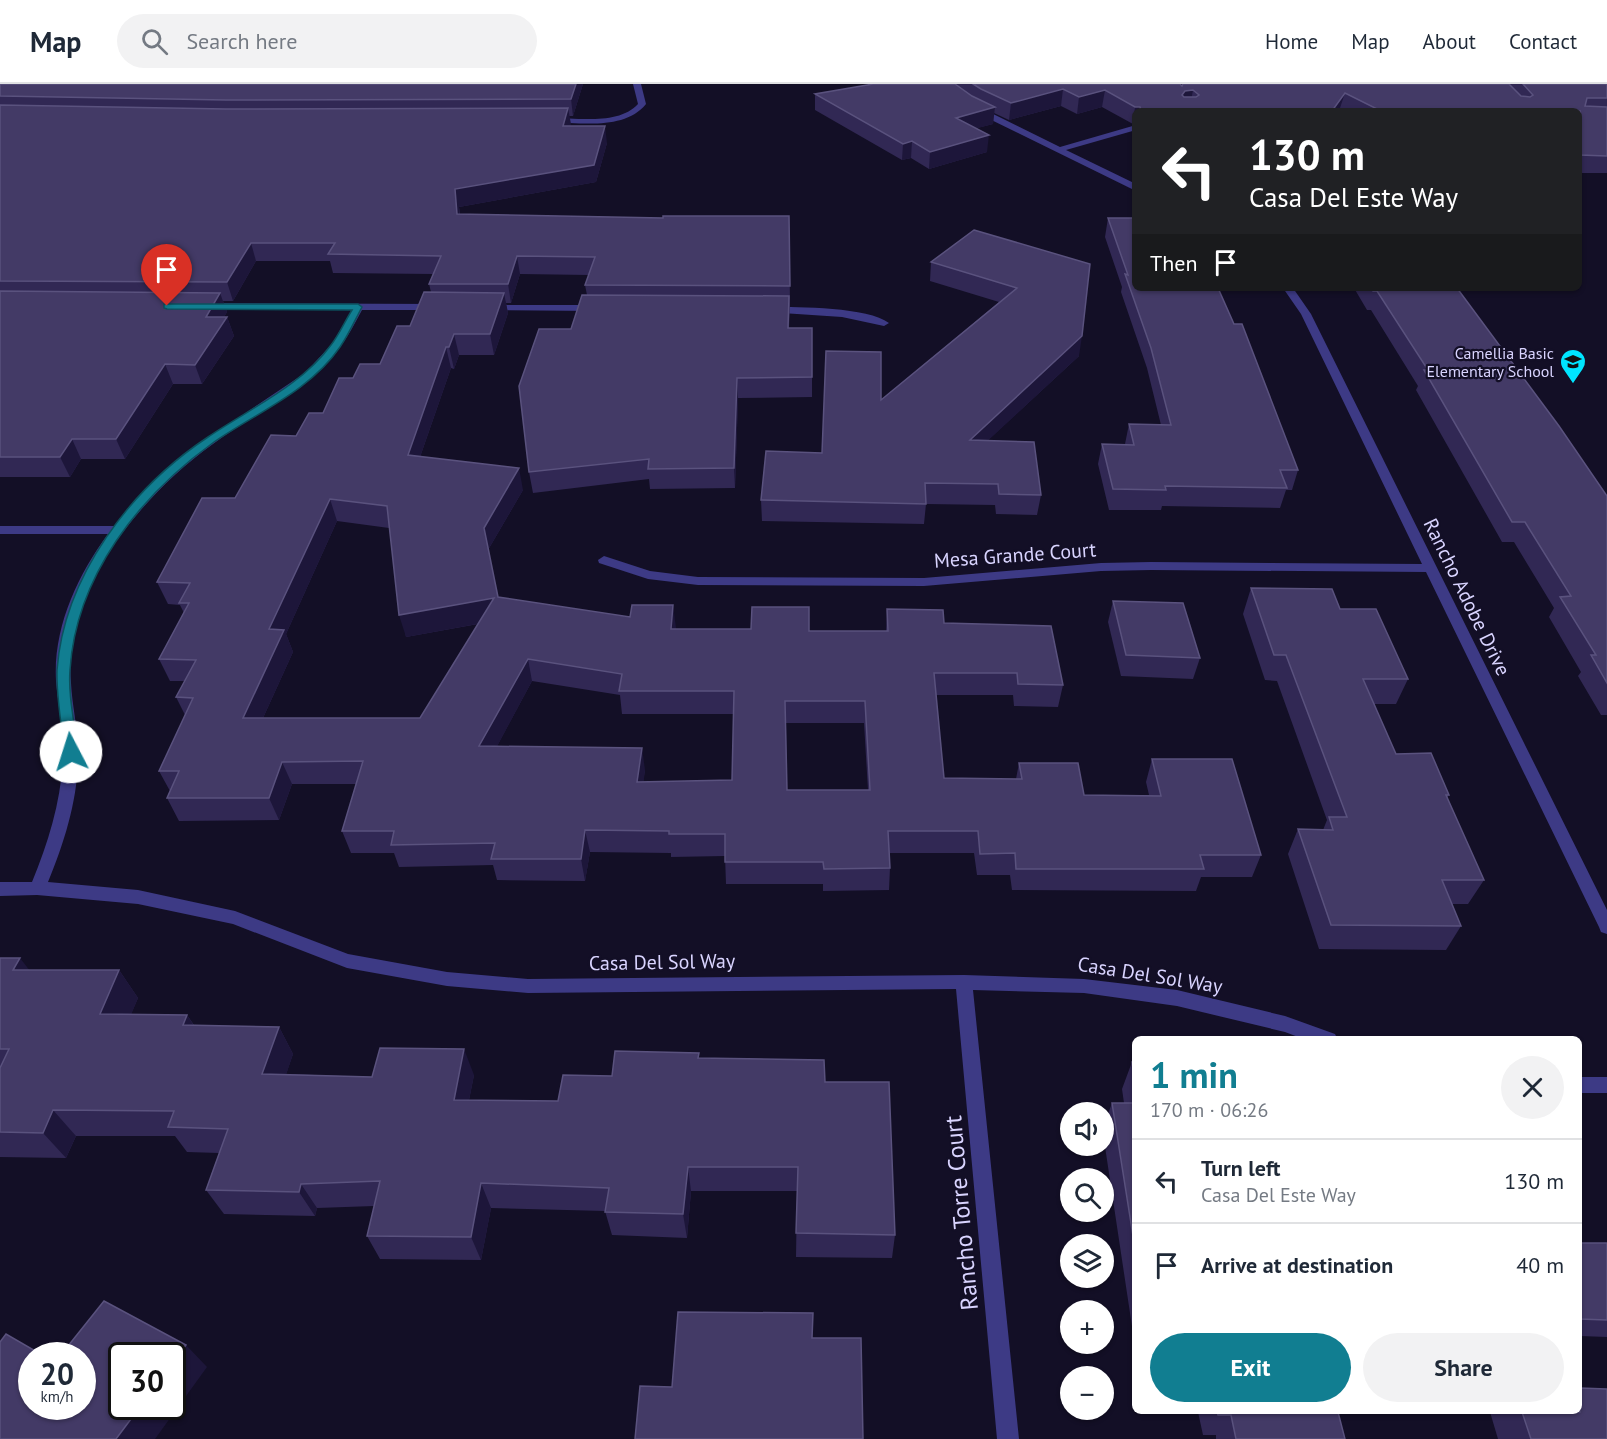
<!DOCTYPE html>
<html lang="en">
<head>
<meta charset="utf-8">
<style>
  :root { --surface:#fff; --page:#f2f2f3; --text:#1f2937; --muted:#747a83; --line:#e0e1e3; --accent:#117e91 }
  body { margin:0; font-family:"PT Sans",sans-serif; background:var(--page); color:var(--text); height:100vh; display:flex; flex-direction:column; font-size:22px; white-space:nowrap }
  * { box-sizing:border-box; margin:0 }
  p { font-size:20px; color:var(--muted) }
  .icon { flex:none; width:33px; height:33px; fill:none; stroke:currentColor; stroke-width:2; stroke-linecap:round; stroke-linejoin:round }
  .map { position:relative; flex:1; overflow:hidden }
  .side { position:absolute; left:1132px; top:952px; width:450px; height:378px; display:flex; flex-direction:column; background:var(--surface); border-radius:9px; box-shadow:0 2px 4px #0004 }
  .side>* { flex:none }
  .hud { position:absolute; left:1132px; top:24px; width:450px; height:183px; border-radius:9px; box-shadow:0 2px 4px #0004; background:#202124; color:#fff; overflow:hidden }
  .tools { position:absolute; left:1060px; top:1018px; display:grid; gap:12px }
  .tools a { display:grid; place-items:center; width:54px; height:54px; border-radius:50%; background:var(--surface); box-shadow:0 2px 4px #0004; font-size:30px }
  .speed { position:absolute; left:18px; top:1258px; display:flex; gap:12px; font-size:30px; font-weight:700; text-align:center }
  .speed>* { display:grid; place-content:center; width:78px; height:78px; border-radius:50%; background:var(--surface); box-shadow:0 2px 4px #0004; line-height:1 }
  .speed small { font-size:15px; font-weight:400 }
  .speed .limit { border:3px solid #111; border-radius:9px; background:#fff; color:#111 }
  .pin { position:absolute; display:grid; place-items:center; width:51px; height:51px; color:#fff; margin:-62px -26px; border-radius:50% 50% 50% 0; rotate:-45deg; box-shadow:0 0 6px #0007 }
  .pin .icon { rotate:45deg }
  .me { position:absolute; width:66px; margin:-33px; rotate:355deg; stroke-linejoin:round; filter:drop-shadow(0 0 4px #0008) }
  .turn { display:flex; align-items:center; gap:21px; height:126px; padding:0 18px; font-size:27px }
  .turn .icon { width:78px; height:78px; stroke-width:2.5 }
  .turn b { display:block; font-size:42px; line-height:51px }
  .then { display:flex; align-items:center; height:57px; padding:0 18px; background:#0003; gap:12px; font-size:22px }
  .round { display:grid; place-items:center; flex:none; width:63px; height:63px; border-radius:32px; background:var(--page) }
  .summary { display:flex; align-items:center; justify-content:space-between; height:102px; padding:0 18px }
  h1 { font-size:36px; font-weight:800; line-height:45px; color:var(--accent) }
  .cta { display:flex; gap:12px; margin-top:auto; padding:12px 18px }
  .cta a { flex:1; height:69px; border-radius:36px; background:var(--accent); color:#fff; font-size:24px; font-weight:800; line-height:69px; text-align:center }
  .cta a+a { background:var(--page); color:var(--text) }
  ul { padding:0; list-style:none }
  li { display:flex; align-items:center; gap:18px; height:84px; padding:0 18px; border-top:2px solid var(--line) }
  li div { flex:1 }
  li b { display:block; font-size:22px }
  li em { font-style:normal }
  header { display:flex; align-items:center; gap:36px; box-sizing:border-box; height:84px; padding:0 30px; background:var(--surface); border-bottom:2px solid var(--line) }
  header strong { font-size:28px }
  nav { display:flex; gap:33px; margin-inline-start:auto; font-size:21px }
  .search { width:420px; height:54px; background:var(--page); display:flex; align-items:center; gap:15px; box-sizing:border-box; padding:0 21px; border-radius:33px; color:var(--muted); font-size:22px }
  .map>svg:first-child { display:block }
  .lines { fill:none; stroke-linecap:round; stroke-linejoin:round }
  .minor { fill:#3d3a85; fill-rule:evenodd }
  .wall { fill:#312854; fill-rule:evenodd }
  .shaded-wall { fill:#1d163a }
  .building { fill:#433a66; stroke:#5a527e; stroke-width:1.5; fill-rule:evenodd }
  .route { fill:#117e91; stroke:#0b525e; stroke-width:1.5 }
  .labels { text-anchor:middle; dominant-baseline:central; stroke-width:4.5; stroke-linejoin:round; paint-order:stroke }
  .far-poi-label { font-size:16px; fill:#d9d4ff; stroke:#130f26; text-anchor:end }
  .street-label { font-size:20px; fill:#d9d4ff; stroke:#130f26 }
  .near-street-label { font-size:24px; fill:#d9d4ff; stroke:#130f26 }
</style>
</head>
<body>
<header>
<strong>Map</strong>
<div class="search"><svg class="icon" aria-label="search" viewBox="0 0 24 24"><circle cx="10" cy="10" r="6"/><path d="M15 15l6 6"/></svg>Search here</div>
<nav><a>Home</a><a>Map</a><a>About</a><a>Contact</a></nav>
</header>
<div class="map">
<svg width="1607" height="1355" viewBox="0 0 1607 1355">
  <rect width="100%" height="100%" fill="#130f26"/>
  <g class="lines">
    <!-- minor -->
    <g class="minor">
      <path d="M633 0H641L646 20C625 46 582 39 552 38L548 36 552 34C578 34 619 41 638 20Z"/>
      <polygon points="973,23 979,23 1060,63 1136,41 1136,46 1066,66 1136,100 1136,107 973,27"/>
      <polygon points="1283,204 1293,204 1311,230 1607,826 1607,850 1601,848 1599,843 1426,488 1151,486 1101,487 924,502 698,501 648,495 599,479 598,476 604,472 650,487 698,493 924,494 1101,479 1151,478 1422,480 1301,230"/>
      <path d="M207 219 438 220 443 223 438 226H362C352 245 342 263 327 279 296 314 250 332 213 360 170 391 133 430 105 474 82 511 67 556 71 599 72 622 78 644 78 667 79 712 65 757 48 798L138 806 235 827 348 870 447 888 528 895 964 891 1084 895 1177 906 1285 932 1335 950 1338 956H1306L1285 948 1177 922 1084 909 973 906 1019 1355H997L956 905 528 909 447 902 347 884 233 840 138 820 37 811 0 812V798H32C49 757 62 714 63 670 64 646 58 622 56 597 53 544 77 492 108 450H0V442H114L152 399 186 369 305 289 332 260 352 226 203 224V220Z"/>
      <polygon points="486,221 597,221 602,224 597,227 482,226 482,222"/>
      <path d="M771 223C799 223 868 223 889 239L884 242 842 233 767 228 766 226Z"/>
      <rect x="1580" y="993" width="27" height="16"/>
    </g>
  </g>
  <!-- wall -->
  <g class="wall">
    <path d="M0 0H583L573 32H569L570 42 607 59 596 98 459 123 460 130 663 134 789 132 790 221 789 244H812V313L738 314 735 404 650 405 649 395 533 409 529 388 571 245 587 211 585 201 589 191 520 190 511 219H506L508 229 494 271H459L454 285 451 284 420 373 523 406 488 466 498 513 675 545 809 547H886L887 525 944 539 1063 601 1058 623 1014 622 1013 611H936L944 694 1016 695 1019 679 1084 711H1149L1146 698 1152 675 1261 771 1252 793H1201L1196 807 1012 806 1010 791H977L974 769H890V784L889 806 823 807V800H726L725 772 671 773V769L590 768 585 797 497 796 493 781 399 783 394 769H351L342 747 356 700H292L279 736 179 737 167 714 170 707 159 687 185 631 176 613 185 597H170L159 575 184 529 180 521 168 520 157 498 235 414 296 352 323 329 353 294 380 280 410 242 431 208 429 200 433 190 333 189 330 177H256L233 217H223L227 228 224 233H227L234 252 202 300H173L125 375H81L70 393H0ZM337 437 389 444 406 553 478 540 420 634H263L293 568 286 550ZM532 597 620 611 622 630H734L732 696 643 698 645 686 497 662ZM786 639H864L868 706H787Z"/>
    <polygon points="873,0 1180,0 1182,2 1183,0 1607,0 1607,89 1580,89 1580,27 1343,27 1340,25 1339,27 1136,27 1133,40 1102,23 1077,30 1061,22 1009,36 994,29 993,40 977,44 987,68 929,85 911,74 902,76 815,26 815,10"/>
    <polygon points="1108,134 1298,386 1292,406 1286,406 1280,424 1162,422 1161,426 1109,426 1098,380 1102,360 1125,360 1129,340 1161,341 1147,284 1121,208 1122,203 1105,153"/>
    <polygon points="974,146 1079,272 988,356 1041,411 1037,431 996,430 995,421 926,420 924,440 762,437 761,416 822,369 881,316 999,218 930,197 931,178"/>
    <polygon points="1354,204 1457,204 1607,412 1607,631 1601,631 1578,592 1581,588 1549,533 1554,524 1514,458 1502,458 1416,306 1418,302 1371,226 1367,226"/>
    <polygon points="1251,504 1340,525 1408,595 1396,620 1374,620 1396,670 1449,711 1447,714 1484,796 1468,820 1452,820 1461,842 1446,866 1319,865 1288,770 1298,745 1323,746 1327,736 1277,597 1265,596 1243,530"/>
    <polygon points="1113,517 1200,574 1193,595 1121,592 1108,538"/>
    <polygon points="0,874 29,886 119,886 138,914 131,930 187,931 194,941 279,943 293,970 286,990 372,993 474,991 469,1016 558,1017 612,992 699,974 825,998 895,1151 892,1174 796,1173 797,1107 691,1107 687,1154 612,1151 605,1127 491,1124 481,1176 380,1175 367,1152 374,1122 317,1124 315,1132 224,1130 206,1106 219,1069 187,1068 175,1052 76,1052 66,1074 0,1073"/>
    <polygon points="1132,978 1136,978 1136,1269 1104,1056 1104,1041 1112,1019 1124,1019 1122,1005"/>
    <polygon points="1580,1156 1580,1159 1607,1159 1607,1253 1580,1252"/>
    <polygon points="1198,1328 1338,1328 1345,1355 1216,1355 1216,1351 1203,1351"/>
    <polygon points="1490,1328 1580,1328 1607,1355 1498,1355"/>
  </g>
  <!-- shaded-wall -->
  <g class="shaded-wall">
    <polygon points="576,0 583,0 573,32 571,15"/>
    <polygon points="1063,5 1061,22 1009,36 1011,19"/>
    <polygon points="1105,6 1102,23 1077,30 1079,13"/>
    <polygon points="1193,6 1190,22 1182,11 1185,7"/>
    <polygon points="1345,9 1339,27 1332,27"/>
    <polygon points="995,23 993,40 955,50 956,34"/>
    <polygon points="1135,23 1140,23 1140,27 1136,27 1136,39 1133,40"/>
    <polygon points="568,24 571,40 565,59 563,42"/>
    <polygon points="605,42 607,59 596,98 459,123 461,148 457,130 455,105"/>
    <polygon points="989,51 987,68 929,85 930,68"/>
    <polygon points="912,57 911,74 902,76 903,60"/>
    <polygon points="251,159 256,177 233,217 227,198"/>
    <polygon points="517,172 520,190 511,219 508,200"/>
    <polygon points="220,209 227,228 213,252 206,233"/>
    <polygon points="504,209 508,229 494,271 490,250"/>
    <polygon points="789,212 789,231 788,263 788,244"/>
    <polygon points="227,233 234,252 202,300 195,281"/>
    <polygon points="454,250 459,271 454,285 449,263"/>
    <polygon points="1082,252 1079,272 967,376 970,356"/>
    <polygon points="446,263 451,284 413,393 408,371"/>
    <polygon points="165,280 173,300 125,375 116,355"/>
    <polygon points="737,294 738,314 735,404 734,384"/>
    <polygon points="72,355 81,375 70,393 60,373"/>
    <polygon points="519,384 523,406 488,466 484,444"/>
    <polygon points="330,415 337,437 286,550 293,568 253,656 243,634 269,545"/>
    <polygon points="494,514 499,536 406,553 399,531"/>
    <polygon points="673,521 676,544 673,567 671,545"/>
    <polygon points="528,575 532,597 485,685 479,662"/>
    <polygon points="642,664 645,686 641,720 637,698"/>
    <polygon points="282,678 292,700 279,736 269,714"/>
    <polygon points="585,746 590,768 585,797 581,775"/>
    <polygon points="20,874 41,901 13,886"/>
    <polygon points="119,886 138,914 120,957 100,930"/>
    <polygon points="187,931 204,957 183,941"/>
    <polygon points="279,943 293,970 278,1015 262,990"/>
    <polygon points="464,965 474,991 464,1041 454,1016"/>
    <polygon points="53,1026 76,1052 66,1074 43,1049"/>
    <polygon points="688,1083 691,1107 687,1154 683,1130"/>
    <polygon points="481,1099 491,1124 481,1176 471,1153"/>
    <polygon points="301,1100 317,1124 315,1132 299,1108"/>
    <polygon points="186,1261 207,1283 155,1355 116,1355 140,1323 172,1323 172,1279"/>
  </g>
  <!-- building -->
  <g class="building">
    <polygon points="0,0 576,0 571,15 226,16 0,12"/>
    <polygon points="873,0 955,0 972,12 995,23 956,34 989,51 930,68 912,57 903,60 815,10"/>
    <path d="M973 0H1180L1182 2 1183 0H1509L1521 12 1530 13 1533 11 1523 0H1607V14H1587L1585 22 1607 23V72L1580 71V27H1381L1345 9 1332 27H1142L1141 26 1140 23H1135L1105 6 1079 13 1063 5 1011 19 981 5ZM1193 6 1199 11 1196 13H1184L1182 11 1185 7Z"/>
    <polygon points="0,21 226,25 568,24 563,42 605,42 594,81 455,105 457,130 663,134 663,132 789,132 790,202 585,201 595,173 517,172 508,200 429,200 441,172 328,170 335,159 251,159 227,198 0,197"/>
    <polygon points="1108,134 1136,134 1136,204 1218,204 1234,240 1242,240 1298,386 1280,386 1287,404 1165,402 1166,406 1113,405 1102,360 1134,361 1129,340 1171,341 1151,264 1125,190 1128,191"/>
    <polygon points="974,146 1090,180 1082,252 970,356 1034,358 1041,411 999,410 998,400 925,399 926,420 761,416 766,367 822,369 826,267 881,268 881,316 1017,204 931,178"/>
    <polygon points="1372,204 1457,204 1559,342 1607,412 1607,599 1591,571 1596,571 1560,513 1571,512 1525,438 1512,438 1424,286 1428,286 1377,207 1373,207"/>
    <polygon points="0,207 220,209 206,233 227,233 195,281 165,280 116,355 72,355 60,373 0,373"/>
    <path d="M424 208 504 209 490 250H454L449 263H446L408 371 519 384 484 444 498 513 630 533 632 521H673L671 545H751L752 523H809V547H888L887 525 943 526 944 539 1051 542 1063 601 1018 600 1017 589H934L944 694 1022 695 1019 679H1078L1084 711 1161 712 1152 675H1232L1261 771H1200L1204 785H1016L1015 769 980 770 978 747H888L890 784 824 785 823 778H725V750H669V747L585 746 581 775H491L495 759 391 761 394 747H342L363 677 282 678 269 714H167L179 687H159L193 614 176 613 196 576 159 575 189 519H179L190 499 157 498 202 414H235L271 351 296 352 309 329H323L339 294H353L360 280H380L397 242H410ZM330 415 387 422 399 531 494 514 420 634H243L284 546 269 545ZM528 575 622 590 619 607H734L732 696 637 698 642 664 479 662ZM785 617H865L870 706H787Z"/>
    <polygon points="582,211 789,212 788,244 812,244 812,293 737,294 734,384 648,385 649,375 529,388 519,302 539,245 571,245"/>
    <polygon points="1251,504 1332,505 1340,525 1376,525 1408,595 1363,595 1396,670 1431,669 1449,711 1446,711 1484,796 1442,796 1461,842 1331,841 1298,745 1333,746 1329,733 1347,733 1286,571 1274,571"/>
    <polygon points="1113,517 1183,519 1200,574 1126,571"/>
    <polygon points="0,874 20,874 13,886 119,886 100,930 187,931 183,941 279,943 262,990 372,993 380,964 464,965 454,1016 558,1017 563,991 612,992 615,967 699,969 698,974 824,976 825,998 889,998 895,1151 796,1149 798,1083 688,1083 683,1130 605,1128 609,1104 481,1099 471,1153 367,1152 380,1097 301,1100 299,1108 206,1106 228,1045 168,1043 174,1027 53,1026 43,1049 0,1048 0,984 9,965 0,965"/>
    <polygon points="1132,978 1136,978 1136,1003"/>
    <polygon points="1112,1019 1136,1019 1136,1171"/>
    <polygon points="1580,1156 1580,1159 1607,1159 1607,1236 1580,1235"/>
    <polygon points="104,1217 186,1261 172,1279 172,1272 122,1272 122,1323 140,1323 116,1355 0,1355 0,1258 6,1250 44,1272 32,1272 32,1323 82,1323 82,1272 60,1272"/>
    <polygon points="678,1228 813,1229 812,1254 861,1254 863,1355 635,1355 640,1302 672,1303"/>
    <polygon points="1580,1304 1607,1305 1607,1355 1531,1355 1522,1328 1580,1328"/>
    <polygon points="1217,1328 1338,1328 1345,1355 1236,1355 1231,1331 1218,1331"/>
  </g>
  <!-- route -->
  <path class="route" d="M164 220H358L362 223C355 236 349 250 340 263 310 307 256 329 214 358 139 412 76 492 70 586 68 612 75 641 78 668L71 672 64 668C62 641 56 612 57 586 64 492 131 404 208 353 249 325 301 302 331 261 339 251 345 237 352 226L167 225 164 224Z"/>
  <!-- icons -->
  <defs>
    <symbol id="school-pin" viewBox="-11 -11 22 30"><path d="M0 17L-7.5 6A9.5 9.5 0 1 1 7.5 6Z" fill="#00e5ff" stroke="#130f26"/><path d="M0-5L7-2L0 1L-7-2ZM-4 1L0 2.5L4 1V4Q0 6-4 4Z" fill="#111"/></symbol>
  </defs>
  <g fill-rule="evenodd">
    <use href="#school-pin" x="1558" y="263" width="30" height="40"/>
  </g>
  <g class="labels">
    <!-- far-poi labels -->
    <g class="far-poi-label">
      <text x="1554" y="269">Camellia Basic<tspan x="1554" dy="18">Elementary School</tspan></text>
    </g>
    <!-- street labels -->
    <g class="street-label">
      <text transform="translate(1015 471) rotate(-4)">Mesa Grande Court</text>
      <text transform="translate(1467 513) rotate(64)">Rancho Adobe Drive</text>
      <text transform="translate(662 878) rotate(-1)">Casa Del Sol Way</text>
      <text transform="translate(1150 891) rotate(9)">Casa Del Sol Way</text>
    </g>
    <!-- near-street labels -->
    <g class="near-street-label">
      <text transform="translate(961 1129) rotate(-95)">Rancho Torre Court</text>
    </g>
  </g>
</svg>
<div class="tools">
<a><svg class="icon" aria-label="sound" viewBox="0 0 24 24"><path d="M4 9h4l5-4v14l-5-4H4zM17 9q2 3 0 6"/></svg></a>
<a><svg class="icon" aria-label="search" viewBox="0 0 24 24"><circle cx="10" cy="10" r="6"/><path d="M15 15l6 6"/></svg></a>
<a><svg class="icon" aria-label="layers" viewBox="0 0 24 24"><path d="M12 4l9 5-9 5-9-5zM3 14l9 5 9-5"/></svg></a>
<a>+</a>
<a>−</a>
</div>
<div class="speed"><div>20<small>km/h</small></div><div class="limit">30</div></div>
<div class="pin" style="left:167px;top:222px;background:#d93025"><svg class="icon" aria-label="arrive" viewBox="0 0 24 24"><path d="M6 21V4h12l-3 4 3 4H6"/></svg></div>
<svg class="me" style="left:71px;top:668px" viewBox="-20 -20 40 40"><circle r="19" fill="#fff"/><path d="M0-13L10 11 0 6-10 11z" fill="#117e91"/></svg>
<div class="hud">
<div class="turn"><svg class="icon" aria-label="left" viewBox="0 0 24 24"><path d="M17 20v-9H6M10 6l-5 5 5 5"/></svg><div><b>130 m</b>Casa Del Este Way</div></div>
<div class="then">Then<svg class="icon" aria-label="arrive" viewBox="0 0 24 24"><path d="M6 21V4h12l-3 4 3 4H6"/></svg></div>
</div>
<section class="side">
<div class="summary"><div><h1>1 min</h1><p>170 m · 06:26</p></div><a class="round"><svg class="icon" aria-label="close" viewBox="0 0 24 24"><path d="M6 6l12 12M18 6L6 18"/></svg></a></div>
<ul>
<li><svg class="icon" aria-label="left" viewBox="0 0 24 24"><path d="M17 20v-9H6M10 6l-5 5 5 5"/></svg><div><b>Turn left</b><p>Casa Del Este Way</p></div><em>130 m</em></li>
<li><svg class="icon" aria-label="arrive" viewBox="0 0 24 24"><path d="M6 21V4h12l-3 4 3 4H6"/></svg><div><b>Arrive at destination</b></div><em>40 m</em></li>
</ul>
<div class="cta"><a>Exit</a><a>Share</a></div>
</section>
</div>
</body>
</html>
